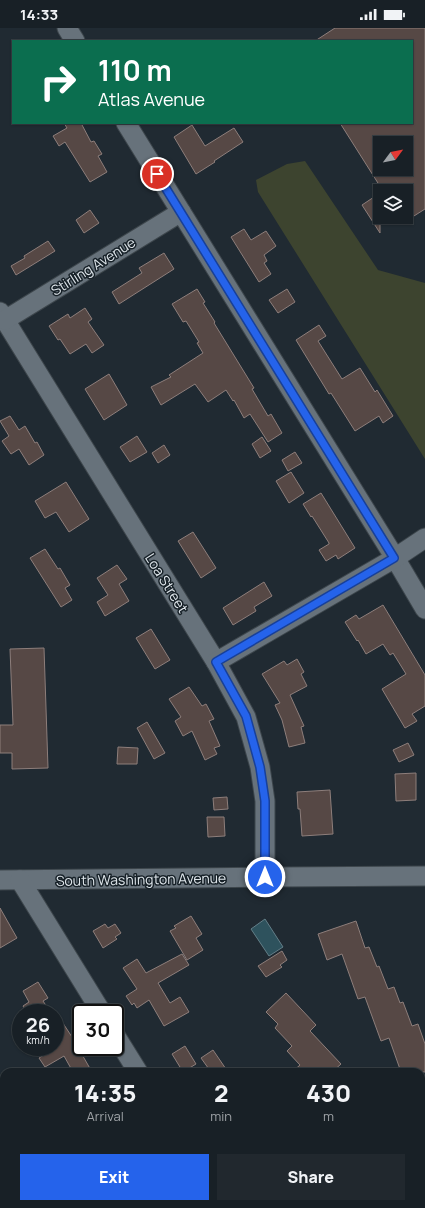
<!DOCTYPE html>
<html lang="en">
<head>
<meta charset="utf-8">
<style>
  :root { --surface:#182026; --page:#21282e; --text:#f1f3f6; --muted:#9fa3a7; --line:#363e43; --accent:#2563eb }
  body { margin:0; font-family:Manrope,sans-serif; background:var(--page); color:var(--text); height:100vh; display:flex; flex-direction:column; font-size:15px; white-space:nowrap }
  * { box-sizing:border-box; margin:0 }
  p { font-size:13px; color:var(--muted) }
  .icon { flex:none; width:22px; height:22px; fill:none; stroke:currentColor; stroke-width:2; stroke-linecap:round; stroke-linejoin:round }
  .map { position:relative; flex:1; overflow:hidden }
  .drawer { position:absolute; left:0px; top:1040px; width:425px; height:140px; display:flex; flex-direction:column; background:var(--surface); border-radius:12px 12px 0 0; box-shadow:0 1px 3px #0004,0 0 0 1px var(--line) }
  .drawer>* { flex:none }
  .top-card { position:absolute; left:12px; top:12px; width:401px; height:84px; border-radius:0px; box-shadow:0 1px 3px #0004,0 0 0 1px var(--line); background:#0b6e4f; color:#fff; overflow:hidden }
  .needle { width:26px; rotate:58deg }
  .controls { position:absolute; left:373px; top:108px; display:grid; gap:8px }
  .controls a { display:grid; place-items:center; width:40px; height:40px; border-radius:0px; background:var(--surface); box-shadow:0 1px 3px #0004,0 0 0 1px var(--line); font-size:20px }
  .speed { position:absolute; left:12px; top:976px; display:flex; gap:8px; font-size:20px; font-weight:700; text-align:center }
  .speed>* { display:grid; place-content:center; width:52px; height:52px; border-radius:50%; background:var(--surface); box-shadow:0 1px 3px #0004,0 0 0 1px var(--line); line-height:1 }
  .speed small { font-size:10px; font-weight:400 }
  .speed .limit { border:2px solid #111; border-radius:6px; background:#fff; color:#111 }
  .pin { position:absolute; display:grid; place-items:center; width:34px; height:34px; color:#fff; margin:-17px; border:2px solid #fff; border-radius:50%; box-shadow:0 1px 4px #0007 }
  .me { position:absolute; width:44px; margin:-22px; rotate:0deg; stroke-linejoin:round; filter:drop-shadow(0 0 3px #0008) }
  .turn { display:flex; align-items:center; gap:14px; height:84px; padding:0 20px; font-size:18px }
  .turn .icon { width:52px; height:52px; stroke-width:2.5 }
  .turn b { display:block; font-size:28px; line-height:34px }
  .eta { display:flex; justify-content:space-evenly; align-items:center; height:68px; text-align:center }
  .eta b { font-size:24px; font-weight:800; line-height:28px }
  .cta { display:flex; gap:8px; margin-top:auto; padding:8px 20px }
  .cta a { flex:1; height:46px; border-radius:0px; background:var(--accent); color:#fff; font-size:16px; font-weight:800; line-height:46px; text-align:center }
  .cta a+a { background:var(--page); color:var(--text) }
  .status { display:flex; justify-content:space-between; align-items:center; height:28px; padding:0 20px; background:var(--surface); direction:ltr }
  .status svg { height:11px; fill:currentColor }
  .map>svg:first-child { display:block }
  .green { fill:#3d442f }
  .water { fill:#2e525d; stroke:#637e88 }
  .building { fill:#564845; stroke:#8d7e7b; fill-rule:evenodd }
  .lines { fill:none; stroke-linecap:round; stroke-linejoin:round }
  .minor-casing { stroke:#3d464c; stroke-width:21 }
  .minor { stroke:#67727b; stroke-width:19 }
  .route-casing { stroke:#184099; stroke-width:10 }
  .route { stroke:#2563eb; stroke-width:7 }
  .labels { text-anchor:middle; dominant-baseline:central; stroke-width:3; stroke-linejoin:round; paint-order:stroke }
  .street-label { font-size:14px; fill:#dfe6eb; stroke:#172128 }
</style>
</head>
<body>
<div class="status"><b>14:33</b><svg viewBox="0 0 49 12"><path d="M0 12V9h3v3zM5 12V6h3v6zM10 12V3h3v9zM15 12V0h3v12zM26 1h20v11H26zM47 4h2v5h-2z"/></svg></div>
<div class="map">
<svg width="425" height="1180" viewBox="0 0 425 1180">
  <rect width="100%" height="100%" fill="#202a32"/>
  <!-- green -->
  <polygon class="green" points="305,133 378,242 425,255 425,431 258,164 256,152 287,136"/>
  <!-- water -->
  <polygon class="water" points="265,891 283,919 269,928 251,901"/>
  <!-- building -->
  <g class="building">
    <path d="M335 0H425V181L406 193V163H383L340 95H412V13H315ZM380 115H406V141H380Z"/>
    <polygon points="64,95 81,95 91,114 94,113 102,126 98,128 107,144 90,154 65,114 59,118 53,108 67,100"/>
    <polygon points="192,97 205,118 234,100 243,114 214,133 215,134 196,146 174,109"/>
    <polygon points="380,165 380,205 362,177"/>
    <polygon points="90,182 99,195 84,205 76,192"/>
    <polygon points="244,201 251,212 266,203 276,218 264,227 267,233 264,235 271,246 259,254 231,209"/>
    <polygon points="48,213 55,223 16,247 11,238 25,230 24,228"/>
    <polygon points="164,225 174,241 119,276 112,264 142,245 139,240"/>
    <polygon points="197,261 205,274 203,275 215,294 214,295 254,360 252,361 268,388 271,386 282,405 268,414 250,386 244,390 234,372 233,373 226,362 208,374 195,356 161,377 151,359 171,349 169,347 203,325 197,315 199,314 186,293 183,294 172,276"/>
    <polygon points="287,261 295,274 278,285 269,272"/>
    <polygon points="85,280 92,291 88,294 104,317 92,325 86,316 70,326 60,311 58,312 49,298 68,286 70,290"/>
    <polygon points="319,297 326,308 318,313 342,351 360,340 375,364 377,362 393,388 383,395 379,388 355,403 331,365 329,366 296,312"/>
    <polygon points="109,346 127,377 104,392 85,361"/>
    <polygon points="10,388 19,402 25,398 35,415 37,414 44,427 29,437 19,421 11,426 2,413 9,408 0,393"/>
    <polygon points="137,408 147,424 130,434 120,419"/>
    <polygon points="262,409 271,423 260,430 252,416"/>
    <polygon points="164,417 170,427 158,435 152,425"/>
    <polygon points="295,424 302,435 288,443 282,432"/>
    <polygon points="291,444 304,465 289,475 276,453"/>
    <polygon points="66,454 89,491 69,504 56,484 45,490 35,473"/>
    <polygon points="321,465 355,520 338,531 336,527 326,533 319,522 329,516 329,515 312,488 311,489 303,476"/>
    <polygon points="193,504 216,540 201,550 178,513"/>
    <polygon points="45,521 58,541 60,540 70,557 65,560 72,572 61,579 30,530"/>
    <polygon points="117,537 127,551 119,556 129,573 105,588 97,574 108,567 97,550"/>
    <polygon points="264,554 272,568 254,579 256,583 233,597 223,580"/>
    <polygon points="383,577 425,647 425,678 412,686 417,693 405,700 382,661 406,646 393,625 390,627 383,616 366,626 358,612 357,613 345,594 356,587 359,591"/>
    <polygon points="151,601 170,632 155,641 136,610"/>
    <polygon points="44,620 48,740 12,741 12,725 0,725 0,697 13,697 10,621"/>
    <polygon points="297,631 304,644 301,646 307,658 290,667 304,698 301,699 305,715 289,719 282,692 275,677 280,675 262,646 284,633 287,637"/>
    <polygon points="189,659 202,678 206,676 214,691 209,693 220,718 214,720 217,726 205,732 192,703 183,708 175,693 181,689 169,671"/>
    <polygon points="147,694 165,725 154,731 137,700"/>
    <polygon points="408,715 414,727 399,734 393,722"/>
    <polygon points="118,719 138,720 137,736 117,736"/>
    <polygon points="416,745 416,772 396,773 395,746"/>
    <polygon points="330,762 333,806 302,808 300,781 298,781 297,764"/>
    <polygon points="227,769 228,781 214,782 213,770"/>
    <polygon points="207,789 224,789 225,808 208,809"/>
    <polygon points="0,880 17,910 0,920"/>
    <polygon points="191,888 202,906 196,910 203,922 187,932 170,903 176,900 174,898"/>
    <polygon points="356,893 365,920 369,919 377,939 379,938 388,961 394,959 400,975 403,974 412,998 418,996 425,1016 425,1044 401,1044 389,1010 381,1013 365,969 358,971 342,926 327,932 318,906"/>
    <polygon points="105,896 108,900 115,896 121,905 115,909 117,911 103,920 93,903"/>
    <polygon points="282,923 287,932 280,937 282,939 266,949 258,938"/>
    <polygon points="182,926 189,937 158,955 170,975 180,969 189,984 164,998 149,972 137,980 134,975 132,977 126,968 137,961 123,940 137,931 146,945"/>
    <polygon points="38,954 48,970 43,973 51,985 27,985 23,978 29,974 23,963"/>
    <polygon points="286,965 316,997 310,1003 341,1036 332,1044 292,1044 300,1037 287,1023 292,1018 275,1000 278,996 266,984"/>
    <polygon points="55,983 72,1009 92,1044 73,1044 64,1028 45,1039 39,1030 55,1020"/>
    <polygon points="185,1018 196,1036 183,1044 172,1026"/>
    <polygon points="213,1022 228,1044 211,1044 201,1030"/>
  </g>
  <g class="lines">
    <defs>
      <g id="minor">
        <polyline points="67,0 75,13"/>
        <polyline points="126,95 395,530 425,581"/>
        <polyline points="0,284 216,634 246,689 260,739 265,773 265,849"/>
        <polyline points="5,292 181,184"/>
        <polyline points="216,634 395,530 425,510"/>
        <polyline points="0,852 277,849 425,848"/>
        <polyline points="20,852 102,985"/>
        <polyline points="115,1007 138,1044"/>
        <polyline points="218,1176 221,1180"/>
      </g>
    </defs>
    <!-- minor casing -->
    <use href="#minor" class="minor-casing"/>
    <!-- minor -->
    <use href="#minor" class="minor"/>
  </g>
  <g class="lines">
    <defs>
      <polyline id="route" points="157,146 394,530 216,634 246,688 260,739 265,773 265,849"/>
    </defs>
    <!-- route casing -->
    <use href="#route" class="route-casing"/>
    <!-- route -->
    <use href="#route" class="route"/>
  </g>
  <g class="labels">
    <!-- street labels -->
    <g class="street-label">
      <text transform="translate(93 238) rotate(-32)">Stirling Avenue</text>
      <text transform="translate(167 555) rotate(58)">Loa Street</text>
      <text transform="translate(141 851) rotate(-1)">South Washington Avenue</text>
    </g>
  </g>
</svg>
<div class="controls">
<a><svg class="needle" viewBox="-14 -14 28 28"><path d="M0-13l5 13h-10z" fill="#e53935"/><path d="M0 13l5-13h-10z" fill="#9fa3a7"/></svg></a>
<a><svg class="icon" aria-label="layers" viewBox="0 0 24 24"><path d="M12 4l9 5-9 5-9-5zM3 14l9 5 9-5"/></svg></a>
</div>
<div class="speed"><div>26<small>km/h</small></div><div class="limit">30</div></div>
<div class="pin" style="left:157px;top:146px;background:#d93025"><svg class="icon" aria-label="arrive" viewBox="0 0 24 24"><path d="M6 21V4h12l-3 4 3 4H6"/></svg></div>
<svg class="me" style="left:265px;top:849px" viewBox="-20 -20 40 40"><circle r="17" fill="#2563eb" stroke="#fff" stroke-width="3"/><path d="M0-11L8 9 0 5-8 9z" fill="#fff"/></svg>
<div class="top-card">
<div class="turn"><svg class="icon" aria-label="right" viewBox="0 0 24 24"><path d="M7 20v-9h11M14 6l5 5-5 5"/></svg><div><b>110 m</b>Atlas Avenue</div></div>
</div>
<section class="drawer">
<div class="eta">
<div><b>14:35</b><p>Arrival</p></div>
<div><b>2</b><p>min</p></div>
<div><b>430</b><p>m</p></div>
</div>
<div class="cta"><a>Exit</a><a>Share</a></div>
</section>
</div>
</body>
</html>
